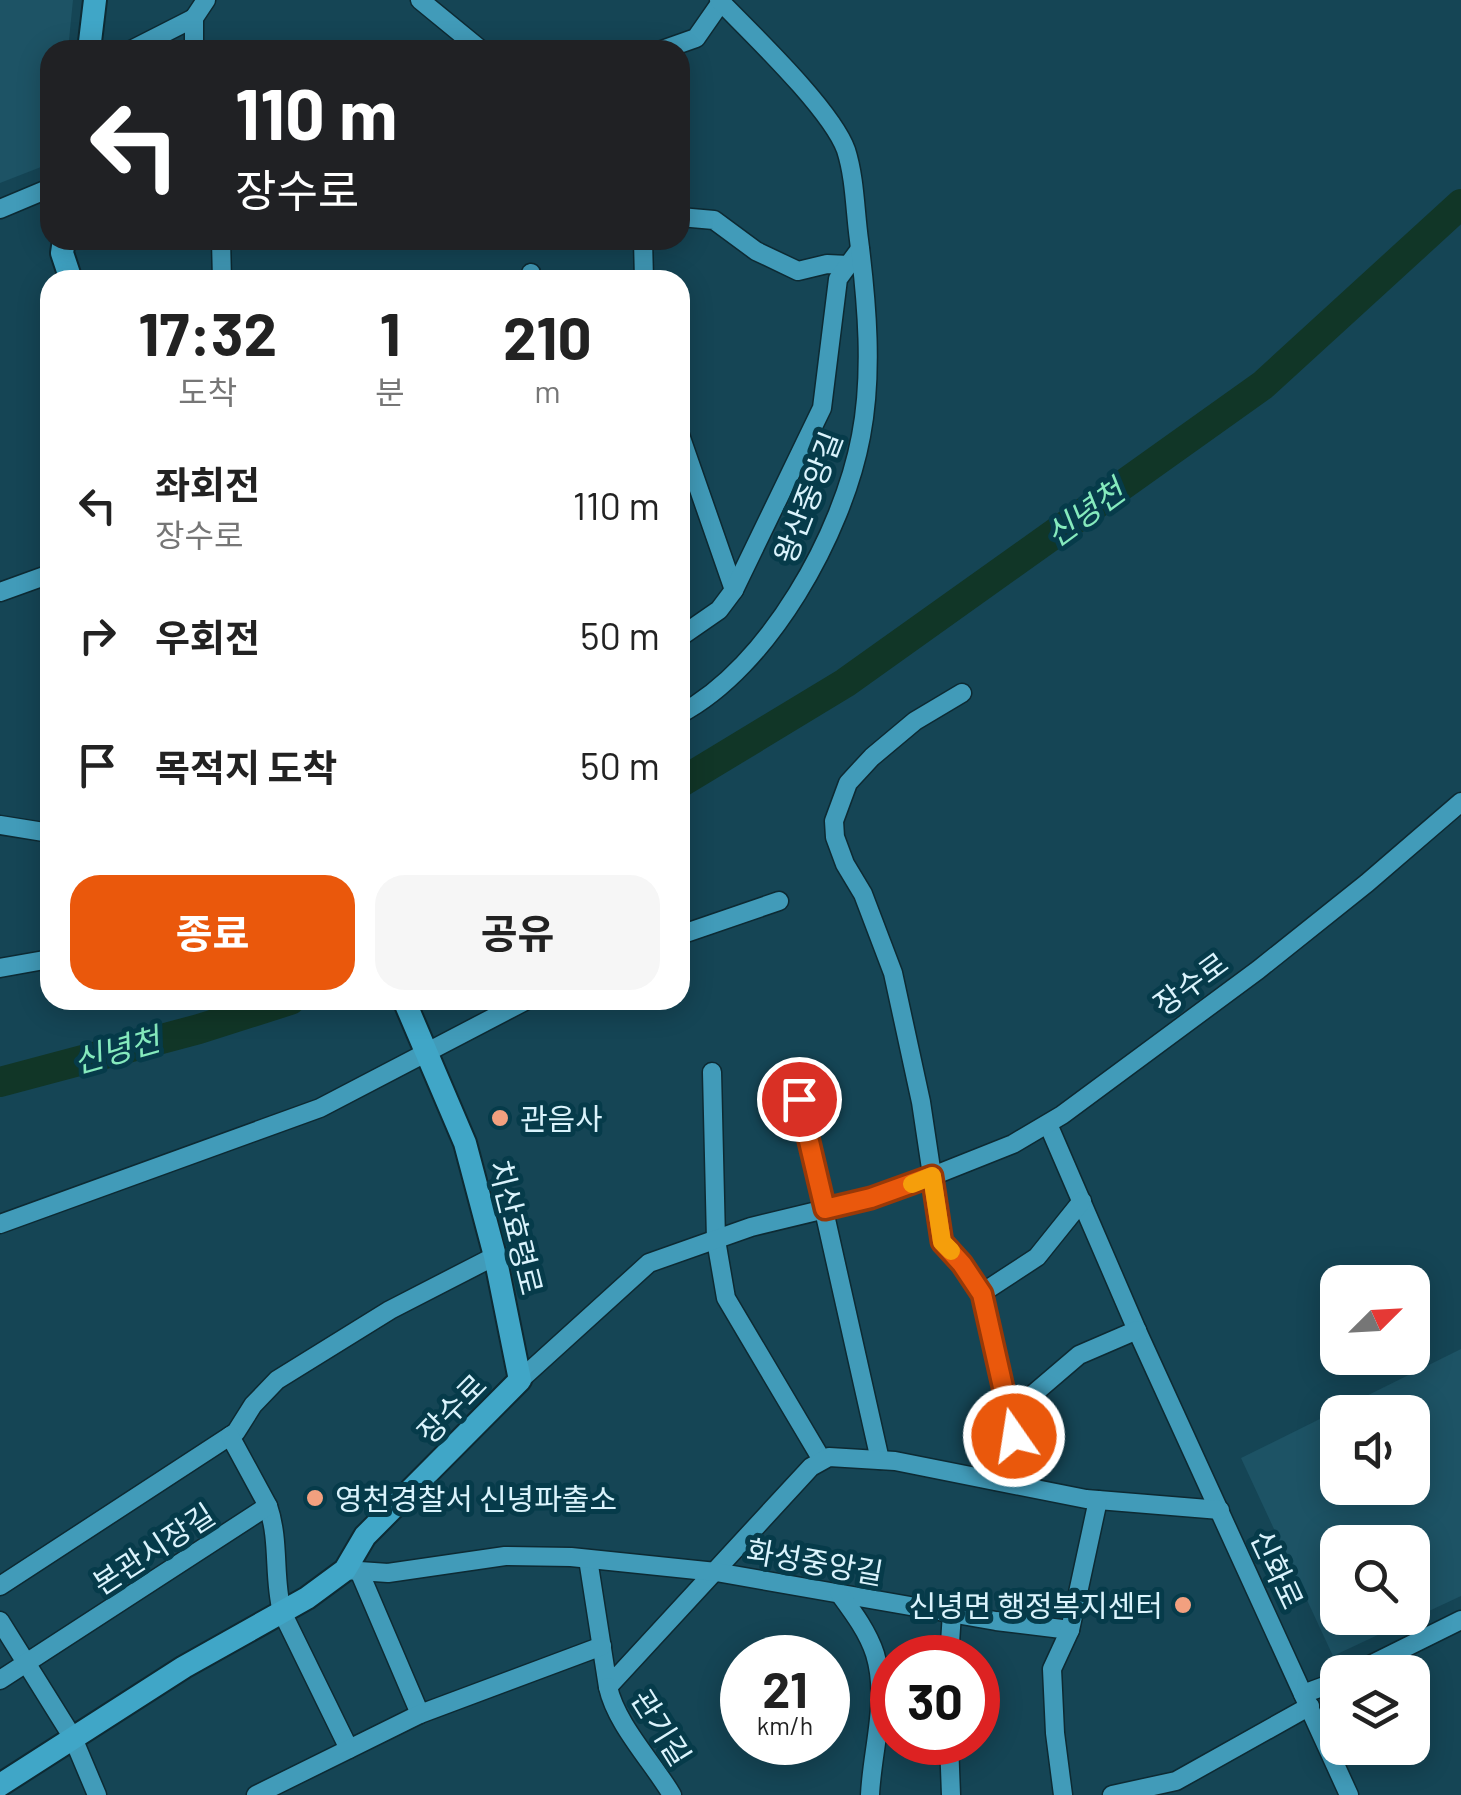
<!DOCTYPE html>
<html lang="ko">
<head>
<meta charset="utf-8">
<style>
  :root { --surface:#fff; --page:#f6f6f6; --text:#222; --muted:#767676; --accent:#ea580c }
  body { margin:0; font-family:Barlow,"Noto Sans KR",sans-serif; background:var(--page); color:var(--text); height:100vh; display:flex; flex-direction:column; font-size:38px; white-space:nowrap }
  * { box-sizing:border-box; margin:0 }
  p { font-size:32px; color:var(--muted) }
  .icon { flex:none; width:55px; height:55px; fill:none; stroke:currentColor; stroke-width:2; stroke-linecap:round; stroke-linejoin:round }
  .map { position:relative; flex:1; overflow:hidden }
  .sheet { position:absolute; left:40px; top:270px; width:650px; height:740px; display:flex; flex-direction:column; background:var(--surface); border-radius:30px; box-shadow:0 5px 25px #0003 }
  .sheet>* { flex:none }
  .top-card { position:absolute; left:40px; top:40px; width:650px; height:210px; border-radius:30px; box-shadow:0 5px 25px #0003; background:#202124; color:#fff; overflow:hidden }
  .needle { width:65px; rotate:66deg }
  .buttons { position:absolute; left:1320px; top:1265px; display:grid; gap:20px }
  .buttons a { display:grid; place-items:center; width:110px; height:110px; border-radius:20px; background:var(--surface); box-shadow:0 5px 25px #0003; font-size:50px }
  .speed { position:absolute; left:720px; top:1635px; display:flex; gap:20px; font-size:50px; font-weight:700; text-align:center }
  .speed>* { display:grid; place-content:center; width:130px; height:130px; border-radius:50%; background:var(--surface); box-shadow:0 5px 25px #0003; line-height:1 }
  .speed small { font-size:25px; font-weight:400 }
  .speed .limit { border:15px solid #d22; background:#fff; color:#111 }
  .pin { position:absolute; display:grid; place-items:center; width:85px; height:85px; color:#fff; margin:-42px; border:5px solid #fff; border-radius:50%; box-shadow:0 2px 10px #0007 }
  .me { position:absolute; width:110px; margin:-55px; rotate:347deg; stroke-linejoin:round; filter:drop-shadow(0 0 8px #0008) }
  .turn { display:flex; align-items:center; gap:35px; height:210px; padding:0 30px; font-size:45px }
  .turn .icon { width:130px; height:130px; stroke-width:2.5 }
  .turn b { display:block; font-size:70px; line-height:85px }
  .eta { display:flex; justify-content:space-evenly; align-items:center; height:170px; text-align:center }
  .eta b { font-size:60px; font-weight:700; line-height:70px }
  .action { display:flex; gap:20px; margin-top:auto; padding:20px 30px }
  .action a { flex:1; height:115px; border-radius:30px; background:var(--accent); color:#fff; font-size:40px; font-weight:700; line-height:115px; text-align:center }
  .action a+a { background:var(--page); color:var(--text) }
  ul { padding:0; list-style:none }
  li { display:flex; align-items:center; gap:30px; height:130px; padding:0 30px }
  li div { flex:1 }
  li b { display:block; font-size:38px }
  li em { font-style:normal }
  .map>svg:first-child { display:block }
  .built { fill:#1d5365; fill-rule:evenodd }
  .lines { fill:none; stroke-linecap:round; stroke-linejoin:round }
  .river { stroke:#113627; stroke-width:30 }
  .minor-casing { stroke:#0d2a33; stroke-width:21 }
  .major-casing { stroke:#0d2a33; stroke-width:26 }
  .minor { stroke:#419bb9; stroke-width:18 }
  .major { stroke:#40a6c7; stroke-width:22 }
  .route-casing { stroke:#983908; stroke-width:25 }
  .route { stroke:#ea580c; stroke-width:18 }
  .slow { stroke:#f59e0b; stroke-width:18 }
  .poi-dot { fill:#f2a07f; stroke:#063b4a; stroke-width:4 }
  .labels { text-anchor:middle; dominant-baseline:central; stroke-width:10; stroke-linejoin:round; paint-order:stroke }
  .street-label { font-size:30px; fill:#daf3fc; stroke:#063b4a }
  .poi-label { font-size:30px; fill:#daf3fc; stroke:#063b4a; text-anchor:start }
  .water-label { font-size:32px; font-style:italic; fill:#85eabd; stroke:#063b4a }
</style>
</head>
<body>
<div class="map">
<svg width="1461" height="1795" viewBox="0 0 1461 1795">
  <rect width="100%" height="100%" fill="#154555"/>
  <!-- built -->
  <g class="built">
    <polygon points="0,0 73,0 68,50 50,50 50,129 41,167 0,183"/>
    <path d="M1461 1349V1596L1333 1656 1241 1458ZM1338 1412H1412V1488H1338ZM1338 1542H1412V1618H1338Z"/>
  </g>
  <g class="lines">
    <!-- river -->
    <g class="river">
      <polyline points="680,783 845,683 1263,385 1461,204"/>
      <polyline points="0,1082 199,1029 290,1000"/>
    </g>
    <defs>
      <g id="minor">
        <polyline points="420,0 481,50"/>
        <polyline points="131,50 194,18"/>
        <polyline points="194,50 194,18 206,0"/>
        <polyline points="662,50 696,38 721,2"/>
        <polyline points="0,209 50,188"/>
        <polyline points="680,217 714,220 756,251 798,271 827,264 848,265"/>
        <polyline points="221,240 222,280"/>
        <polyline points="643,240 644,280"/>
        <polyline points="531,273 532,280"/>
        <polyline points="680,435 734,590"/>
        <polyline points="0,592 50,574"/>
        <polyline points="680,637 719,610 734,590 822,408 838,279 860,249"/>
        <polyline points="962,693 915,721 872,757 848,783 834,821 835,837 845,864 863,894 893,973 921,1102 942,1242 962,1264 982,1293 1013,1436 997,1481"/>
        <path d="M680 714C769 667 843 533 861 436 873 374 867 303 859 240 855 211 855 178 846 150 831 109 752 34 719 0"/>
        <polyline points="0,825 50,833"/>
        <polyline points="680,935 779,901"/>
        <polyline points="0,968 50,959"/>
        <polyline points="712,1072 716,1240 726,1298 822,1460"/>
        <polyline points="799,1099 880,1460"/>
        <polyline points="1048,1124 1139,1335 1349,1795"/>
        <polyline points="0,1224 320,1108 527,1000"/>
        <polyline points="982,1293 1037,1257 1082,1201"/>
        <polyline points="520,1380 649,1263 751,1227 871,1198 920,1181 1013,1144 1062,1115 1258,970 1367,883 1461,802"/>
        <polyline points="1010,1414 1079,1355 1137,1330"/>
        <path d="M268 1506C280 1541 273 1577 282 1612L349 1749"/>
        <polyline points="588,1559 608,1687 811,1467 829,1457 895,1461 1086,1499 1220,1510"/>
        <polyline points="345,1570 388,1573 505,1556 571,1557 716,1572 996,1621 1070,1630 1098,1500"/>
        <polyline points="359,1571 420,1714"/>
        <polyline points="0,1586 236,1432 253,1405 277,1380 390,1310 495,1256"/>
        <path d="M839 1593C853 1612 868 1632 875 1654 889 1700 872 1749 870 1795"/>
        <polyline points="0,1621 73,1738 97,1795"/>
        <polyline points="949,1658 952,1613"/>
        <polyline points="1356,1672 1461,1620"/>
        <polyline points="0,1680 268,1506 230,1436"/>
        <path d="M608 1687C616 1724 652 1761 672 1795"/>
        <polyline points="1303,1694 1338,1681"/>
        <polyline points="949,1742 951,1795"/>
        <polyline points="256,1795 420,1714 602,1646"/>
        <polyline points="1063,1795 1055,1733 1052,1669 1070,1630"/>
        <polyline points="1112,1795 1176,1781 1310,1706"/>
      </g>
      <g id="major">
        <polyline points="89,50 95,0"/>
        <polyline points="64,240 62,253 71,280"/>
        <polyline points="0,1785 184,1667 307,1598 345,1570 365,1536 520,1380 495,1256 465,1143 404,1000"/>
      </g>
    </defs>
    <!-- minor casing -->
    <use href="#minor" class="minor-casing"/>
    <!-- major casing -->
    <use href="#major" class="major-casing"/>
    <!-- minor -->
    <use href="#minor" class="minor"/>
    <!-- major -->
    <use href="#major" class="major"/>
  </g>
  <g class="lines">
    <defs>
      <polyline id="route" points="799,1099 825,1209 871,1198 932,1176 942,1242 962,1264 982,1294 1014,1436"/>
    </defs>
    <!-- route casing -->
    <use href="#route" class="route-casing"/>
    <!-- route -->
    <use href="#route" class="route"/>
    <!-- slow -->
    <polyline class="slow" points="912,1184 932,1176 942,1242 951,1251"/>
  </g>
  <!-- markers -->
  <g class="poi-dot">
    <circle cx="500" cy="1118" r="10"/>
    <circle cx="315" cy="1498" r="10"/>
    <circle cx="1183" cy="1605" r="10"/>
  </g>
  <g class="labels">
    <!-- street labels -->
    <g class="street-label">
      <text transform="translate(807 497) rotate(-69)">왕산중앙길</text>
      <text transform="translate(1190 983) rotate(-36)">장수로</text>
      <text transform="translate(517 1227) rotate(76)">치산효령로</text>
      <text transform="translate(451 1408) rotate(-45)">장수로</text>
      <text transform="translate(153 1548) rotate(-33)">본관시장길</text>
      <text transform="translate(815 1561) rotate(10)">화성중앙길</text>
      <text transform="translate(1278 1569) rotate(65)">신화로</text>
      <text transform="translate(662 1727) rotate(58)">관기길</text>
    </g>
    <!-- poi labels -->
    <g class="poi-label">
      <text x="520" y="1118">관음사</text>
      <text x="335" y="1498">영천경찰서 신녕파출소</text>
      <text x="1163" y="1605" text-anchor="end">신녕면 행정복지센터</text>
    </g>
    <!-- water labels -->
    <g class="water-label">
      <text transform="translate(1084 512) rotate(-36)">신녕천</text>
      <text transform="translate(116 1049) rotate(-16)">신녕천</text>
    </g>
  </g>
</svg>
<div class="buttons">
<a><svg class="needle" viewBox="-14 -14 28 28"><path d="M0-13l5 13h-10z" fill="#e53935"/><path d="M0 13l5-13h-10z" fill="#767676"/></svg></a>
<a><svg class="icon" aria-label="sound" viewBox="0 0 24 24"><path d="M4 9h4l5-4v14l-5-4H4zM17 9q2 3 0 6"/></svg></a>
<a><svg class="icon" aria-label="search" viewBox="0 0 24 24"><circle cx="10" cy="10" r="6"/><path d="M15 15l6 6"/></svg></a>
<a><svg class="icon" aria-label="layers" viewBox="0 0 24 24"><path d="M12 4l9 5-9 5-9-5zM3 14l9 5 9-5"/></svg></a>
</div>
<div class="speed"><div>21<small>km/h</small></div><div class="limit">30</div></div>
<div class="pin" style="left:799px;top:1099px;background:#d93025"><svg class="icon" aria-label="arrive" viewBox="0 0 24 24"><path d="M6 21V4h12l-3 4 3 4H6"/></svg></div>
<svg class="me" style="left:1014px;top:1436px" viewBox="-20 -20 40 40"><circle r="17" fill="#ea580c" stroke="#fff" stroke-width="3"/><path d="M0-11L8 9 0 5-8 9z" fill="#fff"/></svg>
<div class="top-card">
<div class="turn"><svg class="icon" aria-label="left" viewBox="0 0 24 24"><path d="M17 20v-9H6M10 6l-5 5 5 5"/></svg><div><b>110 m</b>장수로</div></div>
</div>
<section class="sheet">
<div class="eta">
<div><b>17:32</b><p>도착</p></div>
<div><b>1</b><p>분</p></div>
<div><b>210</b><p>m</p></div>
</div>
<ul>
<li><svg class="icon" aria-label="left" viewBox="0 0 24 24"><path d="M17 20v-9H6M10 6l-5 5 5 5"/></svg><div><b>좌회전</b><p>장수로</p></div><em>110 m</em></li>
<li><svg class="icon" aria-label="right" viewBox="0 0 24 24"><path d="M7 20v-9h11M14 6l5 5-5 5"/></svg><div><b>우회전</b></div><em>50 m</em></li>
<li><svg class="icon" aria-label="arrive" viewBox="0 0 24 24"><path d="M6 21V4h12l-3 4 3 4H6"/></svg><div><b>목적지 도착</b></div><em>50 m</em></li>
</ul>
<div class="action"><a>종료</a><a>공유</a></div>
</section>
</div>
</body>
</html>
